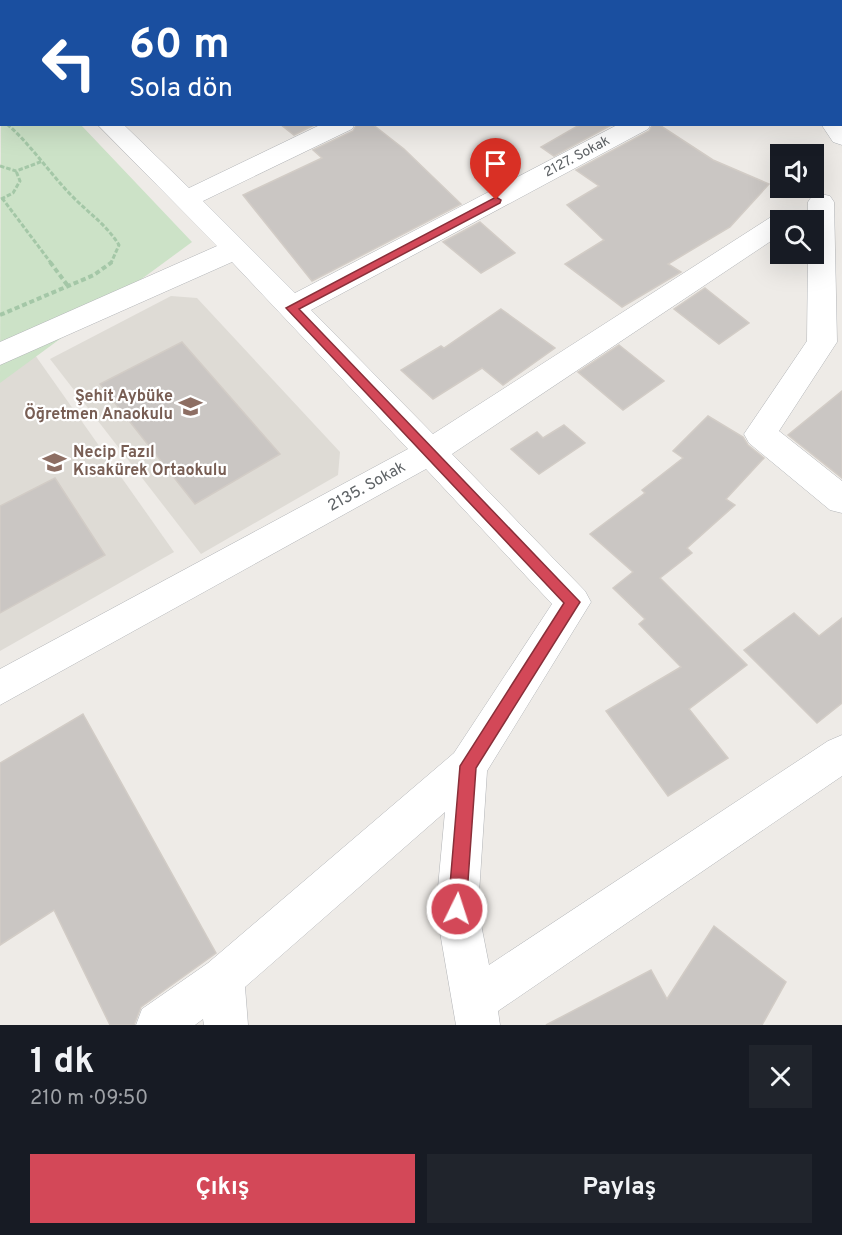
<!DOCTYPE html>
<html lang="tr">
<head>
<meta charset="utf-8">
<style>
  :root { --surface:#171b24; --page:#20242c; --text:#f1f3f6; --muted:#9ea1a6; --accent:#d34858 }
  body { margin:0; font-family:Overpass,sans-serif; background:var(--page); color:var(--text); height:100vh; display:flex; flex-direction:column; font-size:22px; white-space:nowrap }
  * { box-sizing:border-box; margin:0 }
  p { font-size:20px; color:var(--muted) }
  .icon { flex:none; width:33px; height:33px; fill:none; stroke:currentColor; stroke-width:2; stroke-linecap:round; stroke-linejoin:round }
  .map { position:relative; height:1025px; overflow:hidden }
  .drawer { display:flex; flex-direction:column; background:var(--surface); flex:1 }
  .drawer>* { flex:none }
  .top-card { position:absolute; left:0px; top:0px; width:843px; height:126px; box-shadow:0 6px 24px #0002; background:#1a4fa0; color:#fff; overflow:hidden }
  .fabs { position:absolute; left:770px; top:144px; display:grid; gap:12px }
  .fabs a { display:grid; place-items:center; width:54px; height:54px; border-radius:0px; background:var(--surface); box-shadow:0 6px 24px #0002; font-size:30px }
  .pin { position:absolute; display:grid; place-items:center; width:51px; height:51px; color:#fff; margin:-62px -26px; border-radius:50% 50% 50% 0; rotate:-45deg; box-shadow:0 0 6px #0007 }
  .pin .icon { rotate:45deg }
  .me { position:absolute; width:66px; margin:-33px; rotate:4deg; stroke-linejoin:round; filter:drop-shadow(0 0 4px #0008) }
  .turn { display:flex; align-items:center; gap:21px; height:126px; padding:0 30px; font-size:27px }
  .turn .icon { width:78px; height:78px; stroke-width:2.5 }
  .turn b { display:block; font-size:42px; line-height:51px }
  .round { display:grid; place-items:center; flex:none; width:63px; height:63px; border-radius:0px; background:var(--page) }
  .head { display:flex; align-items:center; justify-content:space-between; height:102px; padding:0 30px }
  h1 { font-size:36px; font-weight:700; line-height:45px }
  .cta { display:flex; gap:12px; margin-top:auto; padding:12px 30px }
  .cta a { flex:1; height:69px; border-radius:0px; background:var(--accent); color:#fff; font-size:24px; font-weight:700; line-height:69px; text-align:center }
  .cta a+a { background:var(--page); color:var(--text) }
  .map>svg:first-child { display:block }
  .education { fill:#dedbd5 }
  .green { fill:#cce2c7 }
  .building { fill:#cac6c3; stroke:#d2ccc6; stroke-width:1.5 }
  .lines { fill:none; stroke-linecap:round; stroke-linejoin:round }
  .minor-casing { stroke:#b2b4b7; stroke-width:1 }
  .path-far1 { stroke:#a4c7a7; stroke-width:3; stroke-dasharray:4.5 2; stroke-linecap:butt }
  .path { stroke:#a4c7a7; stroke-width:4; stroke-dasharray:5 3; stroke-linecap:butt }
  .minor { fill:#fff; fill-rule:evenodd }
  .route { fill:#d34858; stroke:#892f39; stroke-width:1.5 }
  .labels { text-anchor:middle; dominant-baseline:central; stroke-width:4.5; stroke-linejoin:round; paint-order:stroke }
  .far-street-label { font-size:14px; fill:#5e6265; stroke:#fff }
  .education-label { font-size:16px; font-weight:bold; fill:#785e54; stroke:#fff; text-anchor:end }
  .street-label { font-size:16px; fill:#5e6265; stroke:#fff }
</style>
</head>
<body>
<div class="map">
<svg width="842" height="1025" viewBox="0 0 842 1025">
  <rect width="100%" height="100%" fill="#eeebe7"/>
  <!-- education -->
  <g class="education">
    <polygon points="171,296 197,298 340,452 338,475 201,554 50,359"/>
    <polygon points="35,355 174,552 0,651 0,371"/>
  </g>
  <!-- green -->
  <polygon class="green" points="1,98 2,124 81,125 192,242 0,383"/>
  <!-- building -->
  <g class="building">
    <polygon points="280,124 316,124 294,135"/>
    <polygon points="357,124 372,124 404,149 461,204 312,281 243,195 322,158 313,150 353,131"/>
    <polygon points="581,124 613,124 554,156 541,147"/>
    <polygon points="653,124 658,124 713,160 769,184 730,227 668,264 681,272 622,307 565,264 604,240 567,205 599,186 576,170 649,131"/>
    <polygon points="480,222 515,253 481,273 443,242"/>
    <polygon points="705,288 749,323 719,344 674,309"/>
    <polygon points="501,309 555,348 503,385 482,368 433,399 401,370 441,346 444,348"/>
    <polygon points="182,342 280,454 195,504 100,384"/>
    <polygon points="619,345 664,381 623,410 578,372"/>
    <polygon points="842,391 842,478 788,435"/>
    <polygon points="708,416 743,437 748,445 764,458 726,499 735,505 687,548 692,553 660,578 747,665 689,709 728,758 668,796 606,711 681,667 639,624 645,619 613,588 633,572 590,534 645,493 642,490 683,458 673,451"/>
    <polygon points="564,425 585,443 539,474 511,449 537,432 543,438"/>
    <polygon points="55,478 105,555 0,613 0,506"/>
    <polygon points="794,613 819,636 842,618 842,703 817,723 744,650"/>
    <polygon points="83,714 216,953 141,1007 134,1025 110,1025 54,910 0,945 0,763"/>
    <polygon points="714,926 786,982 762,1025 546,1025 651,970 667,999"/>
  </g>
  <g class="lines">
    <defs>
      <g id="minor">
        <polygon points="181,0 204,0 180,2"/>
        <polygon points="592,0 615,0 591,2"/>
        <rect x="774" y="0" width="22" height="2"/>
        <polygon points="0,13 2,14 2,27 0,27"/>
        <polygon points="2,69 2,84 0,84 0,70"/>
        <polygon points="842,119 842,145 833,142 821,124 842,124"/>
        <polygon points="97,124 123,124 189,188 322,124 355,124 352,129 203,201 295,293 619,124 651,124 648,129 311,310 433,434 771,217 780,214 789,217 792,220 780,220 780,235 452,454 585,591 591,602 487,771 478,909 489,965 828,741 842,735 842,776 498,1011 500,1025 456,1025 436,909 445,812 245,987 248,1025 204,1025 203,1019 195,1025 136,1025 142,1009 208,963 454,753 552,604 426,469 0,705 0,669 408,449 232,262 0,365 0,342 217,246"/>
        <polygon points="821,194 830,196 834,202 837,342 779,431 842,481 842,513 830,510 749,443 744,434 807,341 808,254 813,254 813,220 808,220 808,202 812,196"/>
      </g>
    </defs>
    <!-- minor casing -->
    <use href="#minor" class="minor-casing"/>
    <!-- path-far1 -->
    <g class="path-far1">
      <path d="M7 124C31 145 48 171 70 194 87 212 106 224 119 245L111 263"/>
      <polyline points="0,166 16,171 43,161"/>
      <polyline points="2,198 51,263"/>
      <polyline points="1,199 13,193 20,181 16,171"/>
    </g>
    <!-- path -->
    <g class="path">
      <polyline points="50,262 68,286"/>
      <polyline points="0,315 94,275 112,262"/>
    </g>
    <!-- minor -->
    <use href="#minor" class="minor"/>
  </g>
  <!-- route -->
  <polygon class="route" points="496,197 501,200 500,203 299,309 580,602 476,768 466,909 463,915 457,918 451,915 448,909 460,766 564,603 286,308"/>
  <!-- icons -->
  <defs>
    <symbol id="school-bare" viewBox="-9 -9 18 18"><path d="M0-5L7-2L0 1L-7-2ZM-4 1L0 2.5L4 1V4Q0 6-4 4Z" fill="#8d6e63" stroke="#fff" stroke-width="2.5" paint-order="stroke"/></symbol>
  </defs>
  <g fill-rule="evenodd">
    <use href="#school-bare" x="174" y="390" width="33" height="33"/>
    <use href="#school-bare" x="38" y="446" width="33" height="33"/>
  </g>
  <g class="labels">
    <!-- far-street labels -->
    <g class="far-street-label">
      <text transform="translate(577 157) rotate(-28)">2127. Sokak</text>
    </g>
    <!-- education labels -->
    <g class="education-label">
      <text x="173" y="397">Şehit Aybüke<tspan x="173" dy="18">Öğretmen Anaokulu</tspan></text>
      <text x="73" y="453" text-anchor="start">Necip Fazıl<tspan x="73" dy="18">Kısakürek Ortaokulu</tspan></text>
    </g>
    <!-- street labels -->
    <g class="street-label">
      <text transform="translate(367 487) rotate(-29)">2135. Sokak</text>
    </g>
  </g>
</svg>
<div class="fabs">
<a><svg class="icon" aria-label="sound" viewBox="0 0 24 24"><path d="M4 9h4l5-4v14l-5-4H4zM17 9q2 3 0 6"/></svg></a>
<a><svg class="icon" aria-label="search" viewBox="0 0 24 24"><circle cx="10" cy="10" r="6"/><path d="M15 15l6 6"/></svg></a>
</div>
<div class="pin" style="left:496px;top:200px;background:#d93025"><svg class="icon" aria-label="arrive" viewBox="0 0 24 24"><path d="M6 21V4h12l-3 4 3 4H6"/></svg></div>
<svg class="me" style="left:457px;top:909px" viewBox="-20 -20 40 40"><circle r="17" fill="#d34858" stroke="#fff" stroke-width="3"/><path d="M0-11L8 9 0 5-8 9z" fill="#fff"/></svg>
<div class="top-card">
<div class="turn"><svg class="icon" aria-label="left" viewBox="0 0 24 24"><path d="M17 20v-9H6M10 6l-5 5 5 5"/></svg><div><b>60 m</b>Sola dön</div></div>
</div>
</div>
<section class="drawer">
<div class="head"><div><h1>1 dk</h1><p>210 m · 09:50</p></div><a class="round"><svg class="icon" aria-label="close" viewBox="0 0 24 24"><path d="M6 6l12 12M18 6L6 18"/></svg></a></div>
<div class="cta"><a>Çıkış</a><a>Paylaş</a></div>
</section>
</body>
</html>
